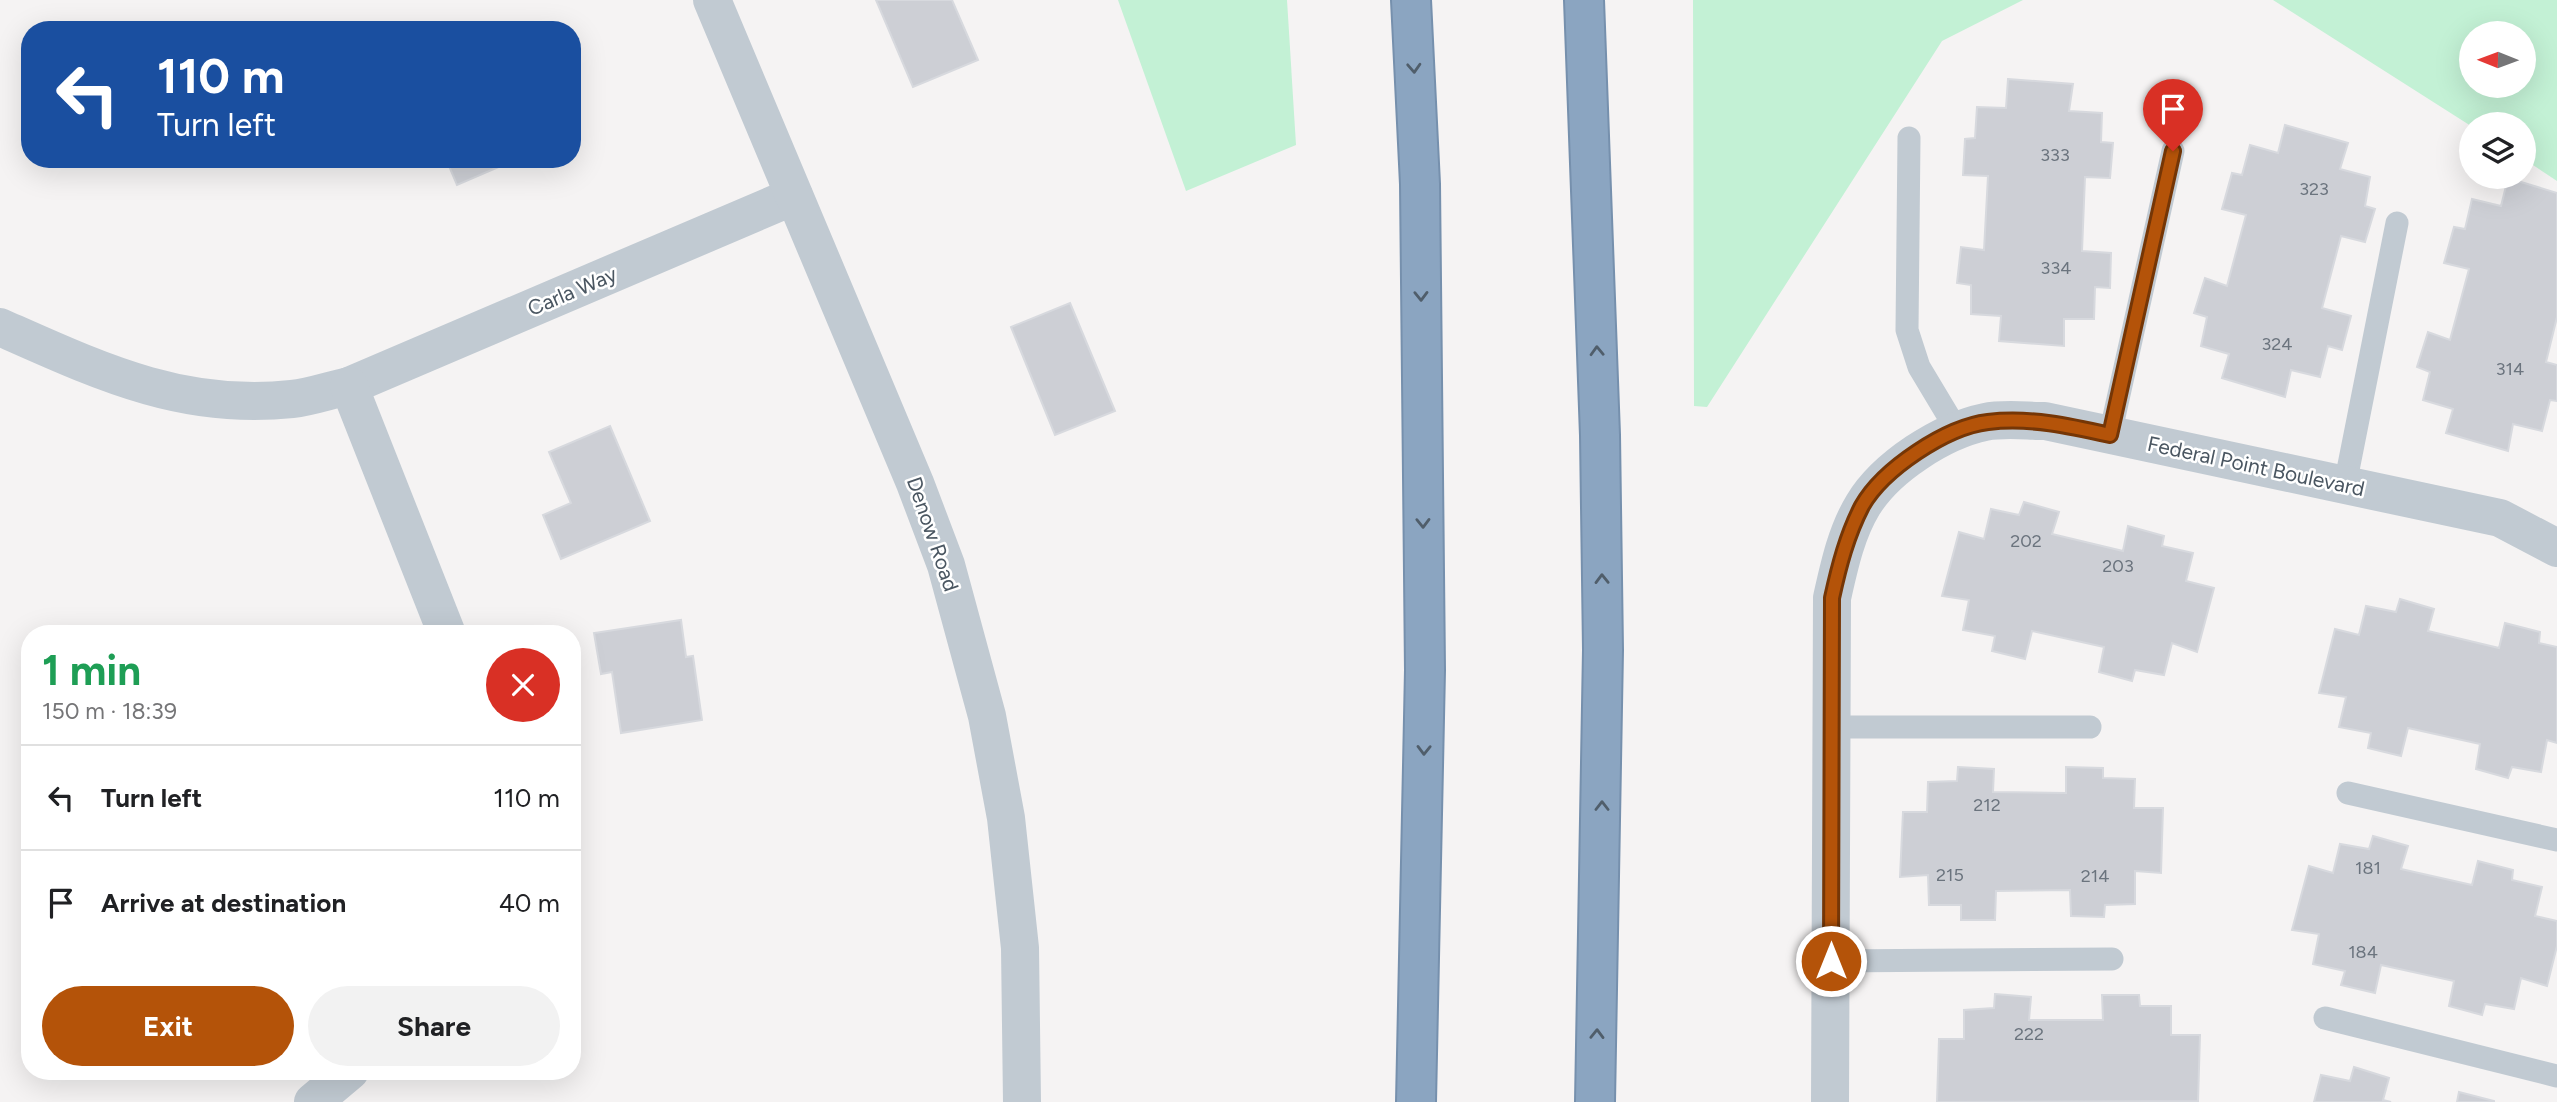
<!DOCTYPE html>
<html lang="en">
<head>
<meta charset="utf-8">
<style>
  :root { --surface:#fff; --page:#f2f2f2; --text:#202124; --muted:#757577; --line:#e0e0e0; --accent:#b45309 }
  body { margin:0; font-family:Figtree,sans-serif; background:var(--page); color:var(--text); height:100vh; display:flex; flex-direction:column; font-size:26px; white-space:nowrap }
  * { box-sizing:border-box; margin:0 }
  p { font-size:23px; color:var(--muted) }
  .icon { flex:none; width:38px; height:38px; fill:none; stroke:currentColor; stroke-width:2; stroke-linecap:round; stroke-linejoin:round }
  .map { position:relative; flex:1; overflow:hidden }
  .drawer { position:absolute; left:21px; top:625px; width:560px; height:455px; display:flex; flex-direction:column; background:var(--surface); border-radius:28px; box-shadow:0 7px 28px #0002 }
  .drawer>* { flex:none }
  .guide { position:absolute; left:21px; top:21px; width:560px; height:147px; border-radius:28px; box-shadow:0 7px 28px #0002; background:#1a4fa0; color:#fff; overflow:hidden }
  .needle { width:46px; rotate:271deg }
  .buttons { position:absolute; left:2459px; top:21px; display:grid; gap:14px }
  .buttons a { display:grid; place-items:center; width:77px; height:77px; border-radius:50%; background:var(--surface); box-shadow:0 7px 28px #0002; font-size:35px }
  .pin { position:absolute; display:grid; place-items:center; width:60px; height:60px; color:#fff; margin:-72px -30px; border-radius:50% 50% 50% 0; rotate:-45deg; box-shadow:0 0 7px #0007 }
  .pin .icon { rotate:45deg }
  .me { position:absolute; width:77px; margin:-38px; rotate:0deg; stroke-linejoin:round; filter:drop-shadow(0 0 5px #0008) }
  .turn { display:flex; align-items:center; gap:24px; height:147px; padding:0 21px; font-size:32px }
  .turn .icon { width:91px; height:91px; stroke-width:2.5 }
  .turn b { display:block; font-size:49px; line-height:60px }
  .round { display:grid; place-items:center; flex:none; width:74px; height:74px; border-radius:37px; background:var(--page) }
  .summary { display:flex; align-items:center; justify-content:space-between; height:119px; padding:0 21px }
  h1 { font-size:42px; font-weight:700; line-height:52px; color:#1e9e55 }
  .cta { display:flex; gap:14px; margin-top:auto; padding:14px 21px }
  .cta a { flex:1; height:80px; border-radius:42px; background:var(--accent); color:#fff; font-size:28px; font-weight:700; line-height:80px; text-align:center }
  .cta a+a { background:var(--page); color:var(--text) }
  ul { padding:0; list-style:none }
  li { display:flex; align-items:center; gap:21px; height:105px; padding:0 21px; border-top:2px solid var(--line) }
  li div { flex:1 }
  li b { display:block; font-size:26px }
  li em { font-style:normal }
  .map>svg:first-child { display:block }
  .green { fill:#c3f1d5; fill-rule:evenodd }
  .building { fill:#cdcfd5; stroke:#d7d9de; stroke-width:2 }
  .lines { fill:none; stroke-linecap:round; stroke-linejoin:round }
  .motorway-casing { stroke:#7690ad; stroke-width:42 }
  .service { stroke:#c1cad2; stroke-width:23 }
  .minor { stroke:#c1cad2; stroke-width:38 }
  .tertiary { stroke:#c1cad2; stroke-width:38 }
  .motorway { stroke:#8ba5c1; stroke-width:38 }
  .oneway { stroke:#505e6b }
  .route-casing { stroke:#753606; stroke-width:18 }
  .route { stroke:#b45309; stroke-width:12 }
  .labels { text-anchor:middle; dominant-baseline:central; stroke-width:5; stroke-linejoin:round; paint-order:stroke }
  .number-label { font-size:18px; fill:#6b747e }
  .street-label { font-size:21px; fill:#4a5661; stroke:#fff }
</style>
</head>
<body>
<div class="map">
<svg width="2557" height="1102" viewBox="0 0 2557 1102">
  <rect width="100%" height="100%" fill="#f5f3f3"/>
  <!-- green -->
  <g class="green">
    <polygon points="1118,0 1287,0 1296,145 1186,191"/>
    <polygon points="1693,0 2023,0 1942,41 1707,407 1694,406"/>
    <path d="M2273 0H2557V181L2524 159V124L2471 126ZM2471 33H2524V86H2471Z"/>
  </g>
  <!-- building -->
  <g class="building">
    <polygon points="876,0 952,0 978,60 913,87"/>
    <polygon points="2008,79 2073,84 2069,111 2102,113 2101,142 2113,143 2110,178 2085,177 2082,251 2111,253 2110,288 2095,287 2094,319 2064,319 2064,346 1999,341 2001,316 1971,314 1971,285 1957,283 1961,247 1984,250 1988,176 1963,175 1965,139 1975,138 1977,107 2006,108"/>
    <polygon points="2285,125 2348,143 2340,169 2370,177 2365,206 2375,209 2365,242 2341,236 2322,308 2351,316 2342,350 2328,346 2320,377 2291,370 2285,397 2222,378 2229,354 2201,346 2207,317 2194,313 2205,278 2227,286 2246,215 2222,209 2232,173 2242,175 2250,145 2278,153"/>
    <polygon points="446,159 498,159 501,166 457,185"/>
    <polygon points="2508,178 2557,193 2557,317 2546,362 2557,365 2557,401 2550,400 2542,431 2513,424 2508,451 2446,433 2453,409 2423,400 2430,372 2417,367 2428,332 2450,340 2469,269 2444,263 2454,227 2465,229 2472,199 2501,206"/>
    <polygon points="1070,303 1115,411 1055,435 1011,327"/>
    <polygon points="610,426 650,521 561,559 543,515 571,503 549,452"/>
    <polygon points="2024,502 2059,512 2052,534 2123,551 2128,526 2164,536 2162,546 2193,553 2186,581 2214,588 2197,652 2172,643 2164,675 2135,670 2132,681 2099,672 2104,647 2032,631 2025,659 1992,651 1995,636 1963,630 1969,600 1942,596 1959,532 1984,539 1991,509 2019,515"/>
    <polygon points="2400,599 2434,609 2428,631 2499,648 2505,623 2540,632 2539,643 2557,647 2557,743 2547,740 2541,772 2512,767 2508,778 2476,769 2480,744 2408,728 2401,756 2368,748 2371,733 2339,727 2346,697 2319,693 2335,629 2359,635 2366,606 2396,612"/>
    <polygon points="681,620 686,657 693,656 702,720 621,733 612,672 601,674 594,633"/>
    <polygon points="1958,767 1994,769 1993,792 2066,793 2066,767 2103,768 2103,778 2135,779 2134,808 2163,808 2161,873 2135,871 2135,904 2105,905 2104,917 2071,916 2070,890 1996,891 1995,920 1961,920 1961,905 1929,905 1928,875 1900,877 1903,812 1927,812 1928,782 1957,781"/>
    <polygon points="2373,836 2408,846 2401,869 2472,885 2478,861 2513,870 2512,880 2542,887 2535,916 2557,921 2557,946 2547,986 2521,978 2514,1009 2485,1004 2482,1015 2449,1006 2454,981 2381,965 2375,993 2341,985 2345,971 2313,964 2319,934 2292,930 2309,866 2333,873 2340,844 2369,849"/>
    <polygon points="1995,994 2031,997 2029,1020 2103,1020 2102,995 2139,995 2140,1006 2171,1006 2171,1035 2200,1035 2198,1101 1937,1102 1939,1039 1964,1039 1964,1010 1994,1008"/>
    <polygon points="2354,1067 2389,1078 2383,1100 2391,1102 2314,1102 2321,1075 2350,1081"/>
    <polygon points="2459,1092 2494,1101 2494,1102 2457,1102"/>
  </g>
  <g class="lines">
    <defs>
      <g id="motorway">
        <polyline points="1411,0 1420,184 1425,670 1416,1102"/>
        <polyline points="1584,0 1600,435 1603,650 1595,1102"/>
      </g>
    </defs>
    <!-- motorway casing -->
    <use href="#motorway" class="motorway-casing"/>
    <!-- service -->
    <g class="service">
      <polyline points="1909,138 1907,330 1919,367 1958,432"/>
      <polyline points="2110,435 2173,151"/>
      <polyline points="2345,485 2397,223"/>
      <polyline points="1832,727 2090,727"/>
      <polyline points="2348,793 2557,840"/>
      <polyline points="1831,961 2112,959"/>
      <polyline points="2325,1018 2557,1076"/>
    </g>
    <!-- minor -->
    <g class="minor">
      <path d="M0 327C97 370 182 411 292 399 311 397 330 390 349 386L794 196"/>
      <polyline points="349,386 447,634"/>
      <polyline points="313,1102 350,1071"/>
      <path d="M1830 1102 1832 598C1839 567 1846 533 1863 505 1886 467 1942 431 1985 422 2004 418 2026 421 2045 421L2500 518 2557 548"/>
    </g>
    <!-- tertiary -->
    <polyline class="tertiary" points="712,0 915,483 946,565 987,716 1006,818 1020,948 1022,1102"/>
    <!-- motorway -->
    <use href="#motorway" class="motorway"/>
  </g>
  <!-- one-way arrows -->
  <defs><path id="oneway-chevron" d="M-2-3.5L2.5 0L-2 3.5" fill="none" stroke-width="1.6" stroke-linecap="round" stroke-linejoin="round" transform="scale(1.75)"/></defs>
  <g class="oneway">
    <use href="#oneway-chevron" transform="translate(1414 68) rotate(87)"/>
    <use href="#oneway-chevron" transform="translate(1421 296) rotate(89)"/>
    <use href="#oneway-chevron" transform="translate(1597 351) rotate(-92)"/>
    <use href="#oneway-chevron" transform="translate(1423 523) rotate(89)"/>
    <use href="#oneway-chevron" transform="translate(1602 579) rotate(-91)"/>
    <use href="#oneway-chevron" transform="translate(1424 750) rotate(91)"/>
    <use href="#oneway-chevron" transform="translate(1602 806) rotate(-90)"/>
    <use href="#oneway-chevron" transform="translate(1597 1034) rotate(-89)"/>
  </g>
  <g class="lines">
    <defs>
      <path id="route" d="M1831 961 1832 598C1839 566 1847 535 1862 506 1883 469 1946 427 1988 422 2030 417 2070 426 2110 435L2173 151"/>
    </defs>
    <!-- route casing -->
    <use href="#route" class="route-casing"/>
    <!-- route -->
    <use href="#route" class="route"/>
  </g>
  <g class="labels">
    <!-- number labels -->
    <g class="number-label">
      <text x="2055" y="155">333</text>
      <text x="2314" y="189">323</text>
      <text x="2056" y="268">334</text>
      <text x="2277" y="344">324</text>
      <text x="2510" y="369">314</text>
      <text x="2026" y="541">202</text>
      <text x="2118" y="566">203</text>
      <text x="1987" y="805">212</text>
      <text x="2368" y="868">181</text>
      <text x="1950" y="875">215</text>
      <text x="2095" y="876">214</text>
      <text x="2363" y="952">184</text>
      <text x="2029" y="1034">222</text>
    </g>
    <!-- street labels -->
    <g class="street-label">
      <text transform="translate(572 291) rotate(-23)">Carla Way</text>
      <text transform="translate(2256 466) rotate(12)">Federal Point Boulevard</text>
      <text transform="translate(933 534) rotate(71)">Denow Road</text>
    </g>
  </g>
</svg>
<div class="buttons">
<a><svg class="needle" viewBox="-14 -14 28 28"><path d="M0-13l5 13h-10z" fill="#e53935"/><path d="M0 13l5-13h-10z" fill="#757577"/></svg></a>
<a><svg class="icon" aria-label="layers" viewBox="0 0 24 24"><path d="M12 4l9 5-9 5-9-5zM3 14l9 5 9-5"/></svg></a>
</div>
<div class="pin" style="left:2173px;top:151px;background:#d93025"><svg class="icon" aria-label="arrive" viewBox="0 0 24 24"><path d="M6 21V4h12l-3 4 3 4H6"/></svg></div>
<svg class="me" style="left:1831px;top:961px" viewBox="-20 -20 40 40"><circle r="17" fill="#b45309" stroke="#fff" stroke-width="3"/><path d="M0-11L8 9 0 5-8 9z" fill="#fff"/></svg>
<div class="guide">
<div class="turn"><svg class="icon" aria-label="left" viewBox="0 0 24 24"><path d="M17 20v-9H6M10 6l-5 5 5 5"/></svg><div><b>110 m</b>Turn left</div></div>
</div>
<section class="drawer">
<div class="summary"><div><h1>1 min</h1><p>150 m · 18:39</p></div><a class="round" style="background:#d93025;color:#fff"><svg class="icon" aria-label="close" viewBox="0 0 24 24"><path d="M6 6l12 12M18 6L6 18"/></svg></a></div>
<ul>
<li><svg class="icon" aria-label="left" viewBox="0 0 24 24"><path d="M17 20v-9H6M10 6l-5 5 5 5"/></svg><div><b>Turn left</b></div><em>110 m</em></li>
<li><svg class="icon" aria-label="arrive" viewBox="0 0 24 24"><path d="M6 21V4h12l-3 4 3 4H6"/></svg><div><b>Arrive at destination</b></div><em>40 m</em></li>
</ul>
<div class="cta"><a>Exit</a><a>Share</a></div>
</section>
</div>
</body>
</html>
